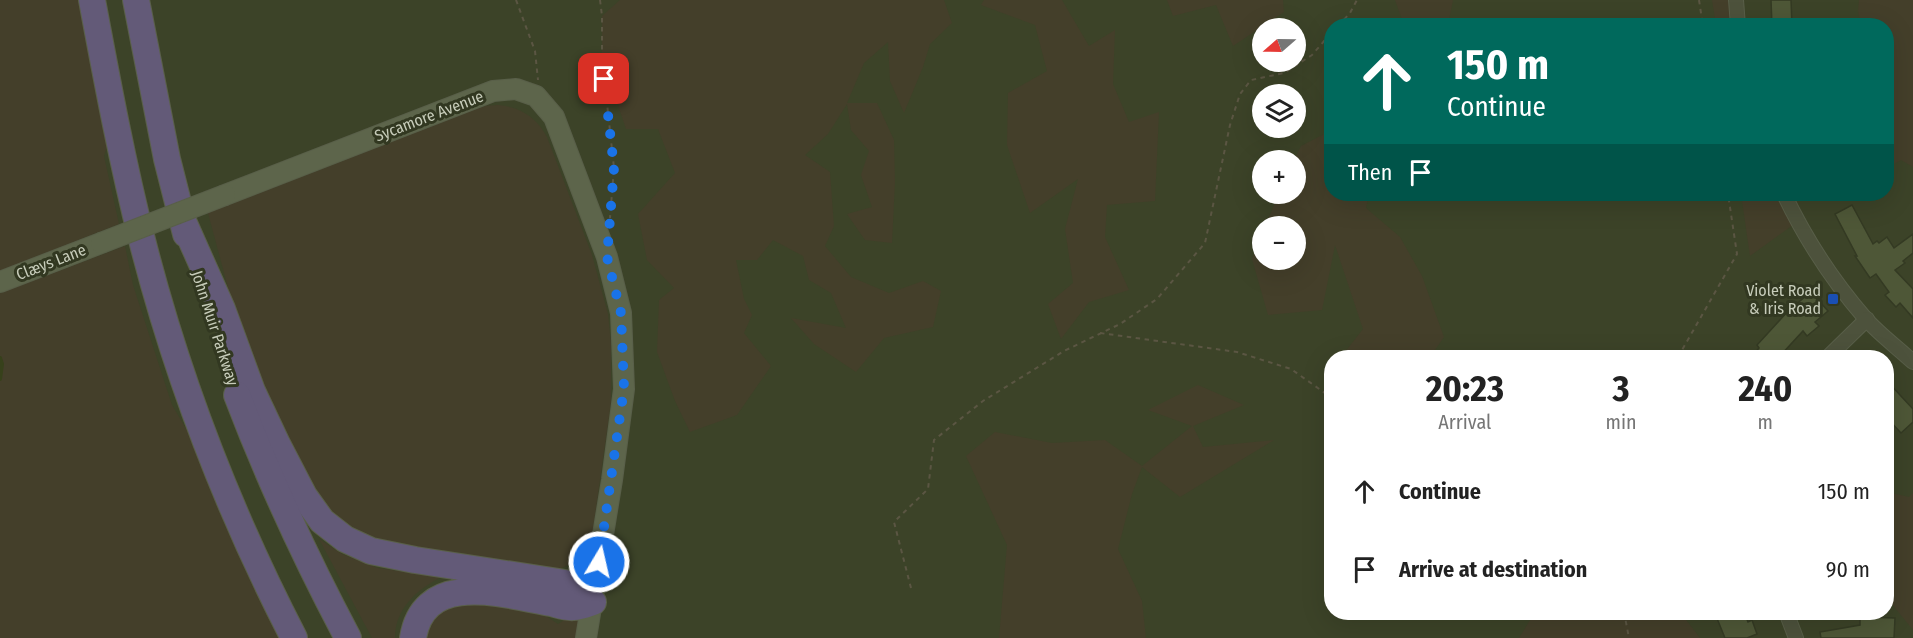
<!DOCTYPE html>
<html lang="en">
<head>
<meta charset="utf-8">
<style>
  :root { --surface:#fff; --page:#f6f6f6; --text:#222; --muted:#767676 }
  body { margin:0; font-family:"Fira Sans Condensed",sans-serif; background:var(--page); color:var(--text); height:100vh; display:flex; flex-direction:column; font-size:22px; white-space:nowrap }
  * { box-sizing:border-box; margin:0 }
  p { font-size:20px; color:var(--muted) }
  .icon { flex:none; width:33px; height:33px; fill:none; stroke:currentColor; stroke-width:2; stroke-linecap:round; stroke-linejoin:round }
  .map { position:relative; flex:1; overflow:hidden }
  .drawer { position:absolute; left:1324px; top:350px; width:570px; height:270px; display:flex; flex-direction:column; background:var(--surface); border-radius:24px; box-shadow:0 6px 24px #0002 }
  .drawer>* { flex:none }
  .hud { position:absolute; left:1324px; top:18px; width:570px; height:183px; border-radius:24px; box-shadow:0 6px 24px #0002; background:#00695c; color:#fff; overflow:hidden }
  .needle { width:39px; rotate:250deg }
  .buttons { position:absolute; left:1252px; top:18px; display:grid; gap:12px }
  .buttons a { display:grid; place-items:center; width:54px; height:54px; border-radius:50%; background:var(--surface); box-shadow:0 6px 24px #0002; font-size:30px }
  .pin { position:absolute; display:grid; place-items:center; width:51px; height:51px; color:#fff; margin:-26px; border-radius:12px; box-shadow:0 3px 9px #0006 }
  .me { position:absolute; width:66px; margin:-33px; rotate:9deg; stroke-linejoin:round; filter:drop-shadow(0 0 4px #0008) }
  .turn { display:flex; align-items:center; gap:21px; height:126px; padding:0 24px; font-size:27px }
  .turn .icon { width:78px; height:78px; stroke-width:2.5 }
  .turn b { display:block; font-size:42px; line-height:51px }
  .then { display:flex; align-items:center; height:57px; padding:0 24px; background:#0003; gap:12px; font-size:22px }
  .eta { display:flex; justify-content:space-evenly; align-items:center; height:102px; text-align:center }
  .eta b { font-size:36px; font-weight:700; line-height:42px }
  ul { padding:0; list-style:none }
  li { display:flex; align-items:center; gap:18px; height:78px; padding:0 24px }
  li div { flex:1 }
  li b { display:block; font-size:22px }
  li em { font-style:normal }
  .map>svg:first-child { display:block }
  .green { fill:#443f2a }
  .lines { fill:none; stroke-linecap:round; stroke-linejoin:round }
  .stream { stroke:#37411b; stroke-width:4 }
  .building { fill:#4e5737; stroke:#343a23; stroke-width:1.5 }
  .street-casing { stroke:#595f49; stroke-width:16 }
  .secondary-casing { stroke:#595f49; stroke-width:22 }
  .highway-casing { stroke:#5a604a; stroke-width:28 }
  .path { stroke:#5b5643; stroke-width:2; stroke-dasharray:4.5 4.5; stroke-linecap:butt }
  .street { stroke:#4d523c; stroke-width:14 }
  .secondary { stroke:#5d654b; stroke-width:20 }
  .highway { stroke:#635a78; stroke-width:26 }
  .secondary-bridge-casing { stroke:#595f49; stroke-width:22; stroke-linecap:butt }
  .secondary-bridge { stroke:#5d654b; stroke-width:20 }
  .route { stroke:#1a73e8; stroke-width:10; stroke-dasharray:0 18 }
  .transit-dot { fill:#1a4fb4; stroke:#323821; stroke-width:2 }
  .labels { text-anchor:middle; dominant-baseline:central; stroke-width:6; stroke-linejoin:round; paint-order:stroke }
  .street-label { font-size:16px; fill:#c7ccba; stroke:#323821 }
  .poi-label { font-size:16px; fill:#c7ccba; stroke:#323821; text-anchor:end }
</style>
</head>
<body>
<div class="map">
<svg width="1913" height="638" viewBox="0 0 1913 638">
  <rect width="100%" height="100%" fill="#3c4328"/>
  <!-- green -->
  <g class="green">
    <polygon points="0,0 92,0 115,120 104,156 119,224 0,271"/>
    <polygon points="620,0 944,0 952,23 930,44 923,67 904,113 890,81 888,42 864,63 847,103 877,103 894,140 895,182 892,243 865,240 847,214 872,207 861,175 869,151 851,130 847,104 828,134 805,155 830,172 834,226 825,246 851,277 889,293 923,281 941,291 933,327 884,338 856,372 814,344 791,318 846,328 831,293 809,280 803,256 773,240 757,260 736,260 744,299 752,315 744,333 771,366 737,415 690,432 675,401 657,352 659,300 674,288 647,260 638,214 675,173 658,129 626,129 602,57 602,16"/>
    <polygon points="984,0 1062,0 1089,46 1115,30 1113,84 1129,122 1159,112 1155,201 1107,205 1105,237 1129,290 1089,302 1061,339 1048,304 1073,283 1065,229 1078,179 1030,213 1007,145 1008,93 1047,71 1035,25 981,5"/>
    <polygon points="1167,0 1283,0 1284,12 1233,46 1216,5 1173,16"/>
    <polygon points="1395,0 1453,0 1448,25 1404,25"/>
    <polygon points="1712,0 1736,0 1738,25 1716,25"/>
    <polygon points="1859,0 1913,0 1913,167 1901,160 1887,168 1887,26 1861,25 1858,11"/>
    <path d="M498 105C520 107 536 117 547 137L592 255 608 314 611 343V402L592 536C585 556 572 566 551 571L368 541 326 513 278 423 237 321 208 213 471 111 485 106Z"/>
    <polygon points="1332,130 1332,194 1369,194 1366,208 1400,237 1422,276 1444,337 1430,357 1341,357 1363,329 1335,245 1322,310 1268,315 1252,259 1263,231 1263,260 1296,260 1296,226 1265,226 1279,194 1296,194 1296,160 1294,160 1301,146"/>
    <polygon points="1741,194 1784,194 1797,222 1750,256"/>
    <polygon points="125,246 133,285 172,405 233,508 298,638 0,638 0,293"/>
    <polygon points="1198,385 1244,405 1193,426 1203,447 1274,440 1180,497 1142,467 1132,494 1118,549 1142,601 1146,638 999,638 1007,545 966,456 995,432 1052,443 1105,440 1142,466 1192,426 1148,410"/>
    <polygon points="1887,492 1909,497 1913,493 1913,630 1887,598"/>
    <path d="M319 539 342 554 378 568 441 577C417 590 395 608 395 638H372Z"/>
    <path d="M466 601 540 612 558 624 593 602 586 638H425C432 612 443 609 466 601Z"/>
    <polygon points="1535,612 1680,612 1700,638 1519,638"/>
  </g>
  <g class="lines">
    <!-- stream -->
    <polyline class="stream" points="0,358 2,364 0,379"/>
  </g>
  <!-- building -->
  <g class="building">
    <polygon points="1771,0 1791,0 1792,26 1772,26"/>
    <polygon points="1852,205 1873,244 1877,241 1879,243 1887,237 1894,248 1913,234 1913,253 1903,261 1905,263 1895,270 1913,289 1913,318 1900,303 1896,307 1885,295 1889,292 1876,274 1870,278 1855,256 1857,256 1835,214"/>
    <polygon points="1811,292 1828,311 1815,322 1819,326 1807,336 1803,331 1779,357 1752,357 1759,348 1757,345 1789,310"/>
    <polygon points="1887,381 1913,409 1913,422 1901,433 1887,418"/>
    <polygon points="1726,612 1744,612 1748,622 1752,620 1757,634 1747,638 1725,638 1716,616"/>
    <polygon points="1860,617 1895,618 1894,638 1821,638 1820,632 1860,625"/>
  </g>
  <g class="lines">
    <defs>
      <g id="street">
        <polyline points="1736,0 1738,26"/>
        <path d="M1784 194C1805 238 1832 280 1865 318 1879 334 1897 347 1913 362"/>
        <polyline points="1828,357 1867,319"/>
        <polyline points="1786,612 1796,638"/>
      </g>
      <g id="secondary">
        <polyline points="225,195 493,91 516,89 536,96 554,117 607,257 621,313 624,389 612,480 586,638"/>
        <polyline points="0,282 101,243"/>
      </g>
      <g id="highway">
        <path d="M92 0C107 80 122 161 142 240 177 378 229 512 294 638"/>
        <polyline points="136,0 167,159 186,234"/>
        <path d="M182 219 222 309 252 391 277 444 304 496 322 521 345 539 371 551 415 560 578 585 593 602C587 604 580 607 574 607 567 608 559 605 551 603 506 595 424 569 413 638"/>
        <path d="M237 395C269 479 306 559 348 638"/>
      </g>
    </defs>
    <!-- street casing -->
    <use href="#street" class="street-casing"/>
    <!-- secondary casing -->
    <use href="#secondary" class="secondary-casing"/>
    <!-- highway casing -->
    <use href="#highway" class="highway-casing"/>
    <!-- path -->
    <g class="path">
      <polyline points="516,0 535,51 538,80"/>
      <polyline points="600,0 602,16 602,57 614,168 610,218"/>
      <polyline points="1699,0 1703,26"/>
      <polyline points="1338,26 1350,13 1357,0"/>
      <polyline points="1100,333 1237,352 1291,369 1332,398"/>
      <polyline points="1678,357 1737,254 1728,194"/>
      <polyline points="911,588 894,522 928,489 934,440 983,401 1064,351 1120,324 1157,299 1205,243 1230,125 1240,94 1251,80 1284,73 1312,55 1332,32"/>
      <polyline points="1624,612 1629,638"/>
    </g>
    <!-- street -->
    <use href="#street" class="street"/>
    <!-- secondary -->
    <use href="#secondary" class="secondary"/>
    <!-- highway -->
    <use href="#highway" class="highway"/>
    <defs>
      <polyline id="secondary-bridge" points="101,243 225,195"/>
    </defs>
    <!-- secondary-bridge casing -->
    <use href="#secondary-bridge" class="secondary-bridge-casing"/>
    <!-- secondary-bridge -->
    <use href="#secondary-bridge" class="secondary-bridge"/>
  </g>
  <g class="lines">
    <!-- route -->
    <polyline class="route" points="599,562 624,388 621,313 607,257 614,168 604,79"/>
  </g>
  <!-- markers -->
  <rect class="transit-dot" x="1827" y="293" width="12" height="12" rx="3"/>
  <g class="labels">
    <!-- street labels -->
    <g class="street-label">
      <text transform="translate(429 116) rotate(-21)">Sycamore Avenue</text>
      <text transform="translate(51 262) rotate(-21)">Clæys Lane</text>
      <text transform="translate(215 328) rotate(72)">John Muir Parkway</text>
    </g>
    <!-- poi labels -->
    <g class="poi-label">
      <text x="1821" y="290">Violet Road<tspan x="1821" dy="18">&amp; Iris Road</tspan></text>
    </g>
  </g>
</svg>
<div class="buttons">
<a><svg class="needle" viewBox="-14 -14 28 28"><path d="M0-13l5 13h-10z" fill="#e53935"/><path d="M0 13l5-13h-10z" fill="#767676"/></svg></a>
<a><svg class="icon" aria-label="layers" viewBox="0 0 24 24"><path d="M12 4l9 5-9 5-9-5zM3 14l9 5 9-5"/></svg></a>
<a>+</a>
<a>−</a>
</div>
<div class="pin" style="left:604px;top:79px;background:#d93025"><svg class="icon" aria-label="arrive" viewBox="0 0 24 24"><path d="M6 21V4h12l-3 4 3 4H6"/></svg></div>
<svg class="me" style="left:599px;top:562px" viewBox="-20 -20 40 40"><circle r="17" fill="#1a73e8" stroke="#fff" stroke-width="3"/><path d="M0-11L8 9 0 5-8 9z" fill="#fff"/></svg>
<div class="hud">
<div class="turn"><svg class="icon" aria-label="ahead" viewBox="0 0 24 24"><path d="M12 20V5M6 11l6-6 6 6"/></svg><div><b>150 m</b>Continue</div></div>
<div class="then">Then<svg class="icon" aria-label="arrive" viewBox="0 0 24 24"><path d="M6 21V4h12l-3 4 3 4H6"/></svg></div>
</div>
<section class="drawer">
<div class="eta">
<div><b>20:23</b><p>Arrival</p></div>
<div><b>3</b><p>min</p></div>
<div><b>240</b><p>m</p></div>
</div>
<ul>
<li><svg class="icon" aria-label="ahead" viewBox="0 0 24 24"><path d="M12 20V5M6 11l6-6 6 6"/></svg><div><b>Continue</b></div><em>150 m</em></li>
<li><svg class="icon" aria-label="arrive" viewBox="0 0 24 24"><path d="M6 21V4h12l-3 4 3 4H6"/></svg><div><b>Arrive at destination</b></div><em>90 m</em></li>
</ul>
</section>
</div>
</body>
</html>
